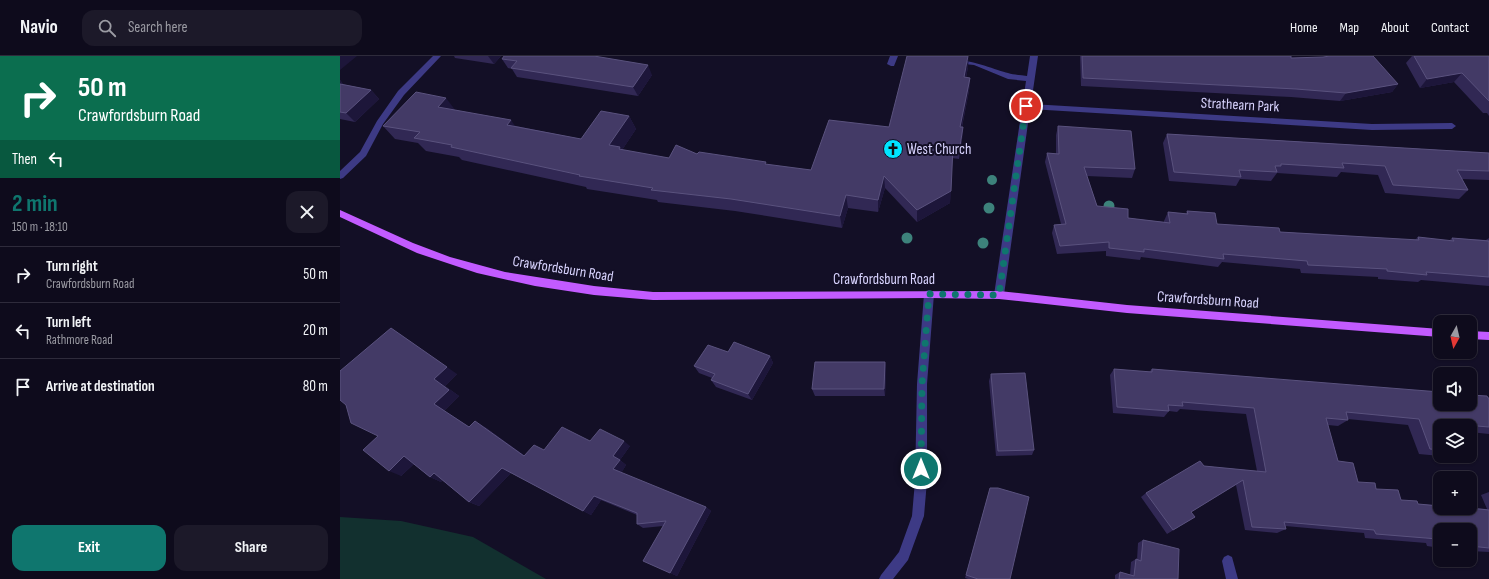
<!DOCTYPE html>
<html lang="en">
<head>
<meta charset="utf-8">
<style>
  :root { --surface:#0e0b1c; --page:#1c1929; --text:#f1f3f6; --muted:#9b9ba3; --line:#2e2b3b; --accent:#0f766e }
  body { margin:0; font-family:"Sofia Sans Condensed",sans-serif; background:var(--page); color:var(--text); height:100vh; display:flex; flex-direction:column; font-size:15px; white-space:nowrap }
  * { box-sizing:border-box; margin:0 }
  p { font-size:13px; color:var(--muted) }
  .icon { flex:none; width:22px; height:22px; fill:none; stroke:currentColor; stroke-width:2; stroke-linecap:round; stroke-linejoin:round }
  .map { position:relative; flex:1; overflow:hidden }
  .sheet { display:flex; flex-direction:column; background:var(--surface); width:340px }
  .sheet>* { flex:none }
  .banner { background:#0b6e4f; color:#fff; overflow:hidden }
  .needle { width:26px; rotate:188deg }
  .tools { position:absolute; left:1093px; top:259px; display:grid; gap:8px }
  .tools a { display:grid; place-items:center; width:44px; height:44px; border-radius:8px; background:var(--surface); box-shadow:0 1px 3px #0004,0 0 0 1px var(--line); font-size:20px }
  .pin { position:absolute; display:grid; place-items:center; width:34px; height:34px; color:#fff; margin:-17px; border:2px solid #fff; border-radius:50%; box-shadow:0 1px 4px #0007 }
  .me { position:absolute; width:44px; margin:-22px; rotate:0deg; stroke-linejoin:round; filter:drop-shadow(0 0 3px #0008) }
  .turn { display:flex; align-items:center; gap:14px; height:84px; padding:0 12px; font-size:18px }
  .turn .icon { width:52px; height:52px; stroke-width:2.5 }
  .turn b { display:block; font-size:28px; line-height:34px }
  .then { display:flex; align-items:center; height:38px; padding:0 12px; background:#0003; gap:8px; font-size:15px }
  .round { display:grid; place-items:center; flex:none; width:42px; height:42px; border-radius:12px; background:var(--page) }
  .head { display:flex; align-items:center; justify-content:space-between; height:68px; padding:0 12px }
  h1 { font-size:24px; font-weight:700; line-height:30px; color:var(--accent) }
  .cta { display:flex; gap:8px; margin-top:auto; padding:8px 12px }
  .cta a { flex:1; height:46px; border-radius:12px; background:var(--accent); color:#fff; font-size:16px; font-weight:700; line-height:46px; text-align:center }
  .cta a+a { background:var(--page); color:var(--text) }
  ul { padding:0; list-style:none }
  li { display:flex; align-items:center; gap:12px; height:56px; padding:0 12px; border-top:1px solid var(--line) }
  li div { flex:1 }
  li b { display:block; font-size:15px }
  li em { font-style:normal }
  header { display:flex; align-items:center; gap:24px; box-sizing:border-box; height:56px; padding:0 20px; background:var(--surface); border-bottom:1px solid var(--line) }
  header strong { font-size:19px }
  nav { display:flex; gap:22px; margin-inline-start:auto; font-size:14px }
  .search { width:280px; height:36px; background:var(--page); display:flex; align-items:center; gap:10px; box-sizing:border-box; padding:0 14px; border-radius:12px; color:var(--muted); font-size:15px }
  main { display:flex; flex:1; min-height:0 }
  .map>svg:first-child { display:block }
  .green { fill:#12302f }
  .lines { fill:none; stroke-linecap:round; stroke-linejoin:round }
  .minor { fill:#3d3a85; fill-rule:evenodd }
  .major { fill:#c25bff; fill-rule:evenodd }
  .tree { fill:#3d827b }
  .wall { fill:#312854 }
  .shaded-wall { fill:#1d163a }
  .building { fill:#433a66; stroke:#5a527e }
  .route { stroke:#0f766e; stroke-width:7; stroke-dasharray:0 12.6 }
  .labels { text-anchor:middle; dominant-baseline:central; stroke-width:4; stroke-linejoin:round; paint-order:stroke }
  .street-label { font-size:15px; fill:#d9d4ff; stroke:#130f26 }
  .poi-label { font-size:15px; fill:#d9d4ff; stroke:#130f26; text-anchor:start }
</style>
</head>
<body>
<header>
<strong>Navio</strong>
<div class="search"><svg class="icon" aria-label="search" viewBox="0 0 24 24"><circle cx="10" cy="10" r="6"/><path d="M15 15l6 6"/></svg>Search here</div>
<nav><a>Home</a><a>Map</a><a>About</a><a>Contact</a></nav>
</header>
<main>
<section class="sheet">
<div class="banner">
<div class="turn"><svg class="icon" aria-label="right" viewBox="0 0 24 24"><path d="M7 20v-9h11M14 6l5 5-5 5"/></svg><div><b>50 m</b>Crawfordsburn Road</div></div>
<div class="then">Then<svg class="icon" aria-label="left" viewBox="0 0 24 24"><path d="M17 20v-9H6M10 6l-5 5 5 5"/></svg></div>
</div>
<div class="head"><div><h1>2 min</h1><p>150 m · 18:10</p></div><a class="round"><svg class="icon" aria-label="close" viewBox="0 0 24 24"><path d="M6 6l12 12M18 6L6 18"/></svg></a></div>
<ul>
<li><svg class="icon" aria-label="right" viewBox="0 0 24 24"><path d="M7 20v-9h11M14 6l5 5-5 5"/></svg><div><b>Turn right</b><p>Crawfordsburn Road</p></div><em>50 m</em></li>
<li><svg class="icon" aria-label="left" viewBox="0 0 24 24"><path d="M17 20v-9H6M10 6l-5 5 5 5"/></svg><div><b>Turn left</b><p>Rathmore Road</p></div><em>20 m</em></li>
<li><svg class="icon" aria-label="arrive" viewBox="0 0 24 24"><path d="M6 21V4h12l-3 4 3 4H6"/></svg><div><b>Arrive at destination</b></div><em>80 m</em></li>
</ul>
<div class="cta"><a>Exit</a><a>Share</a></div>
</section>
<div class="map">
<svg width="1149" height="523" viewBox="0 0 1149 523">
  <rect width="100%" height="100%" fill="#130f26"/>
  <!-- green -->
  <polygon class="green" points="0,461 61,465 133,481 206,523 0,523"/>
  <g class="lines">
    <!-- minor -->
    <g class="minor">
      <polygon points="93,0 101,0 64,39 43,68 26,100 3,122 0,123 0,115 20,96 37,65 58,35"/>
      <polygon points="550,0 558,0 554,10 551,10 547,8"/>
      <path d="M690 0H698L691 48 1032 68 1112 67 1116 70 1112 73 1032 74 690 53 664 239 662 242 659 243 656 242 654 239 686 25 668 23 634 9 615 7 611 5C622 0 656 14 668 17 674 19 681 19 687 20Z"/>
      <polygon points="589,234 592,235 594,238 587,328 587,425 584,460 568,504 553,523 539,523 541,519 559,496 572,460 575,425 577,328 584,238 586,235"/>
      <polygon points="888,499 892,501 898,523 886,523 882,505 884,501"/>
    </g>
    <!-- major -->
    <g class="major">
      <polygon points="0,154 73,187 110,201 165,216 254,230 313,236 659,235 787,249 1100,273 1100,281 787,257 659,243 589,242 313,244 254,239 195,230 137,217 77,197 0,161"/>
      <polygon points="1130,275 1149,276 1149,284 1130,283"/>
    </g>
  </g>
  <!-- trees -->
  <g class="tree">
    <circle cx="652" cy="124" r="5"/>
    <circle cx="769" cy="150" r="5.5"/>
    <circle cx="649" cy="152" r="5.5"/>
    <circle cx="567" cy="182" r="5.5"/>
    <circle cx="643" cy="187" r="5.5"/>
  </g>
  <!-- wall -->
  <g class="wall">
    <polygon points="114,0 161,0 154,8 115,2"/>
    <polygon points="740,0 951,0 951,2 1058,28 1052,36 1000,45 951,41 741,30"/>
    <polygon points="1072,0 1149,0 1149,60 1147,57 1143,57 1114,26 1080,32 1066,7"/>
    <polygon points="162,3 312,19 298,40 177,21 172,13 168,12"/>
    <polygon points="628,11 626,22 630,22 629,35 622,71 623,71 622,84 619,103 612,102 610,147 577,166 545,132 538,156 508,152 502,172 395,155 318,146 317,144 247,133 246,131 122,104 119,101 86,95 78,87 55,83 43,70 116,54 176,70 241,83 289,60 296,73 282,94 329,102 357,98 427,109 471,114 549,71"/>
    <polygon points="0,24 3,28 2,28 31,34 39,43 15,66 0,63"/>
    <polygon points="718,70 795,113 792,122 747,120 757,150 788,162 824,166 824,165 828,156 846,158 847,155 877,168 940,176 1075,184 1078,181 1109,185 1112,182 1146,184 1149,182 1149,230 1081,224 1078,226 1038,223 1038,221 961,217 960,213 882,206 878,211 801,201 800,204 766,200 766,195 717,198 712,177 714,169 721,168 705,106 707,97 716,98 716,79"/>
    <polygon points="827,78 1149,97 1149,124 1122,123 1128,134 1119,143 1045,137 1038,119 1001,116 997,121 937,117 931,125 900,123 896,130 829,125 823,87"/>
    <polygon points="388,296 430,300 433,307 412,344 376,331 371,324 372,322 359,317 354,310"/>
    <polygon points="545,306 546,313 545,340 475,340 472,333"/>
    <polygon points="774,313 809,316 812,313 1149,342 1149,378 1130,376 1130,370 1100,370 1100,400 1079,398 1068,369 1008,363 1008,364 998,370 988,369 998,405 1018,426 1036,433 1061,444 1078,448 1147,453 1141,439 1149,436 1149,496 1130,495 1130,474 1100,474 1100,492 1087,490 1086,487 1025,482 1024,477 945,470 946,473 937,477 905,474 896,429 851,456 855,461 827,478 801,441 806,437 864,410 917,415 906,358 840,353 837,356 829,355 824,361 773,357 770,319"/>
    <polygon points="1,315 117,318 105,330 119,340 104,355 129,371 145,371 185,400 204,394 250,385 290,390 280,404 286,409 281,417 366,451 371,455 337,520 310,508 323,470 303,472 297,468 297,459 261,444 251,459 171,417 139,450 129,446 102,424 101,426 90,421 74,408 61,420 38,380 6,349"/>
    <polygon points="651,318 694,394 692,399 656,400 649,325"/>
    <polygon points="1130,381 1136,397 1130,399"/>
    <polygon points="1102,400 1128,400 1124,402"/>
    <polygon points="650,432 670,523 628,523 625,522"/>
    <polygon points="803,484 838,523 775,523 775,519 780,516 790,519 791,506 796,503 797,504 798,487"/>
  </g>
  <!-- shaded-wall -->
  <g class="shaded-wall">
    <polygon points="0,0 17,0 0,14"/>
    <polygon points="148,0 161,0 154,8"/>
    <polygon points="629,0 628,11 623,35 624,21"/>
    <polygon points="308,9 312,19 298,40 293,31"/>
    <polygon points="1122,17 1114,26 1080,32 1087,23"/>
    <polygon points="630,22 629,35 619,84 620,71"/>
    <polygon points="0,24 3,28 0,31"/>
    <polygon points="1058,28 1052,36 1000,45 1006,37"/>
    <polygon points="31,34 39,43 15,66 6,57"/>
    <polygon points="106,42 116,55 98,51"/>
    <polygon points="289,60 296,73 282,94 269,89"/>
    <polygon points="171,64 180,77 167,69"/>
    <polygon points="623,71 622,84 619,103 620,90"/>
    <polygon points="544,120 545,132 538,156 538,144"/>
    <polygon points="611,135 610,147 577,166 577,154"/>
    <polygon points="506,139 508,152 502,172 500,160"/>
    <polygon points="51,272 117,318 105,330 119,340 104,355 139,377 94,348"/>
    <polygon points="430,300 433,307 412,344 408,338"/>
    <polygon points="545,306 546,313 545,340 544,333"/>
    <polygon points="135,365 145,371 193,406 184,400"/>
    <polygon points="284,385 290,390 280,404 286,409 280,419 273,413 273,400"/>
    <polygon points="64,400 76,406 61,420 49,415"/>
    <polygon points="162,412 171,417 139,450 129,446"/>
    <polygon points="94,417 105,422 101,426 90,421"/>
    <polygon points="254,440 261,444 251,459 243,455"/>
    <polygon points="366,451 371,455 337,520 330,517"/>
  </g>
  <!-- building -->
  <g class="building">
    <polygon points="164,0 254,0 308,9 293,31 171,12 177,5 162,3"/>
    <polygon points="567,0 628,0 624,21 630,22 620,71 623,71 620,90 613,90 611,135 577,154 544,120 538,144 506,139 500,160 391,143 311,134 313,132 239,120 240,119 111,91 112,89 74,82 80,76 43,70 76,36 106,42 98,51 171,64 167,69 241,83 261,55 289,60 269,89 280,91 279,93 329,102 336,89 357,98 359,96 426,106 425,108 471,114 489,64 549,71"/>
    <polygon points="742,0 951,0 951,2 983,1 990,0 1033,0 1058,28 1006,37 956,33 743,22"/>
    <polygon points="1074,0 1149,0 1149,45 1122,17 1087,23"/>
    <polygon points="0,28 31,34 6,57 0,56"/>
    <polygon points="718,70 791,75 795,113 744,111 757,150 788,153 788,162 830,167 828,156 848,158 847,155 875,157 877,168 939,172 940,176 1079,184 1078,181 1114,185 1112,182 1149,185 1149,221 1086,216 1087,219 1047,215 1047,213 968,209 967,205 883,198 884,203 804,193 804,196 769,192 769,186 720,190 714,169 726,168 707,97 719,98"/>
    <polygon points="827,78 1149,97 1149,115 1117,114 1128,134 1053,129 1045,110 1002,107 1004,112 941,108 941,110 935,110 937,116 899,114 901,121 834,116"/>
    <polygon points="51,272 107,311 94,323 109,334 94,348 129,371 135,365 184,400 194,389 204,394 222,371 250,385 260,373 284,385 273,400 280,404 273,413 366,451 330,517 303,505 326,465 297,468 297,457 254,440 243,455 162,412 129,446 94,417 90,421 64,400 49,415 23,394 38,380 11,367 6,349 0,344 0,315"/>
    <polygon points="394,286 430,300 408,338 371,324 375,318 354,310 368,289 388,296"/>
    <polygon points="475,306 545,306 544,333 472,333"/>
    <polygon points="774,313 812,316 812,313 1100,336 1100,348 1130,348 1130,339 1147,340 1148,342 1149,342 1149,371 1125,369 1125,370 1100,370 1100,394 1090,393 1079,363 1006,356 1008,364 986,362 998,405 1013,407 1018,426 1035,427 1036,433 1058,434 1061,444 1077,445 1078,448 1100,450 1100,452 1129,452 1149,454 1149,492 1130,490 1130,474 1100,474 1100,487 1098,483 1036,478 1034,474 944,466 946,473 912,471 903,424 851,456 855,461 833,474 806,437 860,405 864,410 926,416 914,352 842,346 843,350 828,349 829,355 777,351"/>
    <polygon points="685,317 694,394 658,395 651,318"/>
    <polygon points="1130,381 1136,397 1130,396"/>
    <polygon points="650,432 658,432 689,441 670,523 638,523 626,519"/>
    <polygon points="803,484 839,493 838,523 779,523 780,516 794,520 796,503 801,505"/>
  </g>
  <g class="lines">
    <!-- route -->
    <polyline class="route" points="581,413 582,328 589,238 659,239 686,50"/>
  </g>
  <!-- icons -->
  <defs>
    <symbol id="church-disc" viewBox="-11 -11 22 22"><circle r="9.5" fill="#00e5ff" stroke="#130f26"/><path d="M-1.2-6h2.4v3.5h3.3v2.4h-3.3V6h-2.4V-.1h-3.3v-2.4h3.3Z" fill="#111"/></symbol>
  </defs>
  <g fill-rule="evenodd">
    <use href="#church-disc" x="542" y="82" width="22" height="22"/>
  </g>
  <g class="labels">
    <!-- street labels -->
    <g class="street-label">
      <text transform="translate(900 49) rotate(3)">Strathearn Park</text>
      <text transform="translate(223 213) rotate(9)">Crawfordsburn Road</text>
      <text x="544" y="223">Crawfordsburn Road</text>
      <text transform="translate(868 244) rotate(4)">Crawfordsburn Road</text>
    </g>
    <!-- poi labels -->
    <g class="poi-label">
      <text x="567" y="93">West Church</text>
    </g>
  </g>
</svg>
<div class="tools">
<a><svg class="needle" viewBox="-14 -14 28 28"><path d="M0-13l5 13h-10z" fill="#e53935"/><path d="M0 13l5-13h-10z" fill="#9b9ba3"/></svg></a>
<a><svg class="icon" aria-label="sound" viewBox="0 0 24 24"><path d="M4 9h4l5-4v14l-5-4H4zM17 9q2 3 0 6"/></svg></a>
<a><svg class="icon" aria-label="layers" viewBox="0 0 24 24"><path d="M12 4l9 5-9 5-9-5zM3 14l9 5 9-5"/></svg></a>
<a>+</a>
<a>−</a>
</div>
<div class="pin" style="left:686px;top:50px;background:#d93025"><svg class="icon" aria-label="arrive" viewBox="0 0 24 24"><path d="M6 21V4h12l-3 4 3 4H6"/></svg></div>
<svg class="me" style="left:581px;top:413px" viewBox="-20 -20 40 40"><circle r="17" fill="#0f766e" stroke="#fff" stroke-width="3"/><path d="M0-11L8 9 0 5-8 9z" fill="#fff"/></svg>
</div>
</main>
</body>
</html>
